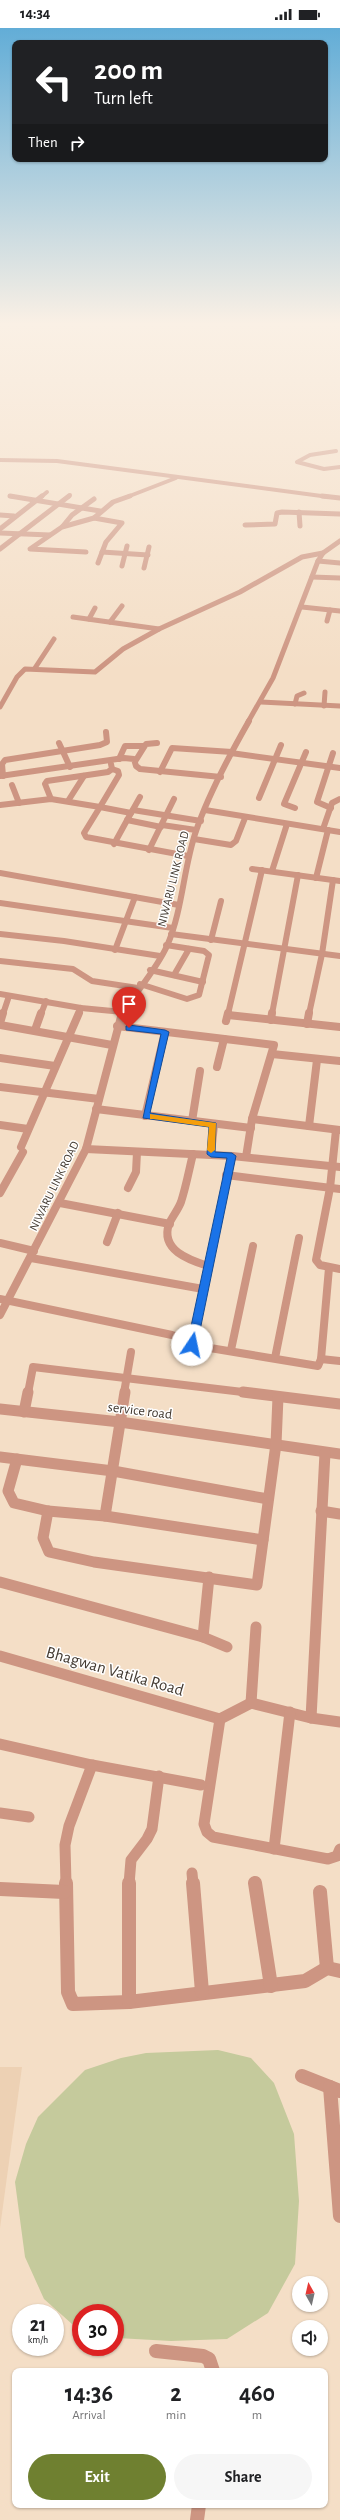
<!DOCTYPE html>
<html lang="en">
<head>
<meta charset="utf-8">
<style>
  :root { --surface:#fff; --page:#f6f6f6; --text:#202124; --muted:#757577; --accent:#6f8030 }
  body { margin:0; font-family:"Alegreya Sans",sans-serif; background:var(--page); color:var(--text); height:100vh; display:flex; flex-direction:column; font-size:15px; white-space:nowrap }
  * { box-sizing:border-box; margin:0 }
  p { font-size:13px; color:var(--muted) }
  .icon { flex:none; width:22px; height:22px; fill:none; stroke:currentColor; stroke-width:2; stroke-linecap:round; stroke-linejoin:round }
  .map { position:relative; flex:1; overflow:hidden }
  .sheet { position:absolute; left:12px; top:2340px; width:316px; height:140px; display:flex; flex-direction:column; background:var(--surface); border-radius:8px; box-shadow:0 1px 3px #0004 }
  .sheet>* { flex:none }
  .top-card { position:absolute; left:12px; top:12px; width:316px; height:122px; border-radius:8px; box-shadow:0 1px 3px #0004; background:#202124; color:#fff; overflow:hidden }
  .needle { width:26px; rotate:352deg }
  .fabs { position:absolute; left:292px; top:2248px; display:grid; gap:8px }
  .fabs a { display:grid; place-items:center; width:36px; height:36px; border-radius:50%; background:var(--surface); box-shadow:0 1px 3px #0004; font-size:20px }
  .speed { position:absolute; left:12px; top:2276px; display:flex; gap:8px; font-size:20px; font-weight:700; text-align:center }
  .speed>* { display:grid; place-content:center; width:52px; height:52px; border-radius:50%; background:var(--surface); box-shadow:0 1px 3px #0004; line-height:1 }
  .speed small { font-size:10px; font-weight:400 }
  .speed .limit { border:6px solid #d22; background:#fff; color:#111 }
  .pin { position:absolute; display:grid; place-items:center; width:34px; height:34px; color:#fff; margin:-41px -17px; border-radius:50% 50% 50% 0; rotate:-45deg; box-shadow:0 0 4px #0007 }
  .pin .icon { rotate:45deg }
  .me { position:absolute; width:44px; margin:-22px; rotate:11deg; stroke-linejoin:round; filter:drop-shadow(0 0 3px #0008) }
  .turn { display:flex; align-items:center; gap:14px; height:84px; padding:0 16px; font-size:18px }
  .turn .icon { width:52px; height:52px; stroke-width:2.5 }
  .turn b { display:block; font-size:28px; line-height:34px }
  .then { display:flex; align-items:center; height:38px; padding:0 16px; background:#0003; gap:8px; font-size:15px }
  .eta { display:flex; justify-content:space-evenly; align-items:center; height:68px; text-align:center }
  .eta b { font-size:24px; font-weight:700; line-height:28px }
  .cta { display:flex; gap:8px; margin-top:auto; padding:8px 16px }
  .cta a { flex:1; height:46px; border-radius:24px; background:var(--accent); color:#fff; font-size:16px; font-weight:700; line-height:46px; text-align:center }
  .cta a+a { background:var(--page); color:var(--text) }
  .status { display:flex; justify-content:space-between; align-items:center; height:28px; padding:0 20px; background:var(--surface); direction:ltr }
  .status svg { height:11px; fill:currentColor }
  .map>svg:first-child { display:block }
  .built { fill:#edd1b4 }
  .green { fill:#c5ca9c }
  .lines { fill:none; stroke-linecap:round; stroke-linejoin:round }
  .minor-far5 { stroke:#cd9582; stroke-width:4 }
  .minor-far4 { stroke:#cd9582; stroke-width:5 }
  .minor-far3 { stroke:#cd9582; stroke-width:6 }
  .minor-far2 { stroke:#cd9582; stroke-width:8 }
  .minor-far1 { stroke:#cd9582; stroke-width:11 }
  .minor { stroke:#cd9582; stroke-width:14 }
  .route { fill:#1a73e8; stroke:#114b97 }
  .slow { fill:#f59e0b }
  .labels { text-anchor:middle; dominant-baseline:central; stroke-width:3; stroke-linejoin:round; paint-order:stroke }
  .far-street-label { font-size:12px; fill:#433a31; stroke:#fff }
  .street-label { font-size:14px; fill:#433a31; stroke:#fff }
  .near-street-label { font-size:17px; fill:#433a31; stroke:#fff }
</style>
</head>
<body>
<div class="status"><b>14:34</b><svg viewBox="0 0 49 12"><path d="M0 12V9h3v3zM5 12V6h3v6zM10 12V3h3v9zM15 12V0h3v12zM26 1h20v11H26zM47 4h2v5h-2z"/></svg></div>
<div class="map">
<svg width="340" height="2492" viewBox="0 0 340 2492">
  <rect width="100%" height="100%" fill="#f4dec6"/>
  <!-- built -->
  <polygon class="built" points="0,2039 22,2039 0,2200"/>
  <!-- green -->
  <polygon class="green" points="218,2022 251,2030 274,2055 294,2106 299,2173 295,2236 268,2285 227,2311 171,2313 117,2310 115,2309 115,2285 81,2285 81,2299 72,2296 44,2271 25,2229 15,2154 26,2116 38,2089 85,2042 121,2030 146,2025"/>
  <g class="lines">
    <!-- minor-far5 -->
    <g class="minor-far5">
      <polyline points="336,423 310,427 297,434 324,441 340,439"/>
      <polyline points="0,432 57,433 329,469"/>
      <polyline points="10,468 14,469"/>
      <polyline points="41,469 47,464"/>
      <polyline points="68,469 70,467"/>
      <polyline points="127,469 176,450"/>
    </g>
    <!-- minor-far4 -->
    <g class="minor-far4">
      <polyline points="10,468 100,483"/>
      <polyline points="322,468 340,470"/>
      <polyline points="299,484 300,498"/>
      <polyline points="0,487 14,488"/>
      <polyline points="94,490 122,495 106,514 98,535"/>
      <polyline points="245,497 275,496 277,485 282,484 340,486"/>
      <polyline points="63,498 72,487 94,471"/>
      <polyline points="0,501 42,468"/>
      <polyline points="0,505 50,507"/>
      <polyline points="0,521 69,468"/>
      <polyline points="86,524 30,521 62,499 94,490 113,474 130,468"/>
      <polyline points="102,524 148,527"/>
      <polyline points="318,533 340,535"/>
      <polyline points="122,538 127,518"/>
      <polyline points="144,540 149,519"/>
      <polyline points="312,549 340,550"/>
      <polyline points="302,579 340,583"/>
      <polyline points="73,589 159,601"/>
      <polyline points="89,591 95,580"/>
      <polyline points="327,593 330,582"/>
      <polyline points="110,594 122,578"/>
      <polyline points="35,640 54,611"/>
      <polyline points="261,674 340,678"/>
      <polyline points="295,676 297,668 304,665"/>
      <polyline points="324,678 325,664"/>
      <polyline points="0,679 17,649 25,641 95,644 123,621 159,601 240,564 302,529 323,525"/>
      <polyline points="248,694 273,650 318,533 323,525 340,513"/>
    </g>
    <!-- minor-far3 -->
    <g class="minor-far3">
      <polyline points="59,715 70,739"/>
      <polyline points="231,725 340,740"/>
      <polyline points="119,731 125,718 144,718"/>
      <polyline points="136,732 146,716 157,715"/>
      <polyline points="112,741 118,743 119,747 100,779 131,785 114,816"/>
      <polyline points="160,744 172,720 232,724"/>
      <polyline points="0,748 124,730 134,731 136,738 140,741 221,749"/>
      <polyline points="3,748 2,736 5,732 100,717 107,714 106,704"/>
      <polyline points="12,757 19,775"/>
      <polyline points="259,770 281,717"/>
      <polyline points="51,771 45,756 47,753 108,744 112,741 111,736"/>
      <polyline points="68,773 84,748"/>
      <polyline points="0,777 51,771 100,779 84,805 86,809 188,828"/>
      <polyline points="295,780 284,776 306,724"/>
      <polyline points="331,780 317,774 333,725"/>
      <polyline points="133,782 201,793"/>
      <polyline points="205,782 340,804"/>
      <polyline points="131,785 140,769"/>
      <polyline points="127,792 161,799"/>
      <polyline points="162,797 196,802"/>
      <polyline points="323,801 332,775 340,771"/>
      <polyline points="194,811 231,817 236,813 245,790"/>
      <polyline points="149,822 174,771"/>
      <polyline points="252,841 340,853"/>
      <polyline points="272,843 287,796"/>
      <polyline points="0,845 179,877"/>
      <polyline points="316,850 328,802"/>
      <polyline points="0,875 173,900"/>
      <polyline points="0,906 64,913 160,928"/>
      <polyline points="171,906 340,928"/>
      <polyline points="211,912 221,873"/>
      <polyline points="115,922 135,869"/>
      <polyline points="0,933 73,941 92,953 138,960"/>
      <polyline points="150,942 203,954"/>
      <polyline points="174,947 189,921"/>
      <polyline points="140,956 187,971 199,967 209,927 204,923 166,917"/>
      <polyline points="0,966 81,980 123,984"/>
      <polyline points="3,986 9,968"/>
      <polyline points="41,986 46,973"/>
      <polyline points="78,986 81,980"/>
      <path d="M122 986C136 964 156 942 167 918 183 881 183 841 196 803 209 765 229 728 249 693"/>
      <polyline points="228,986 262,842"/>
      <polyline points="272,986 298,847"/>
      <polyline points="309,986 322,926 333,852"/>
    </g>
    <!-- minor-far2 -->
    <g class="minor-far2">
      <polyline points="228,987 340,999"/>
      <polyline points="271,992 272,985"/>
      <polyline points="226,993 228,985"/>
      <polyline points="0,995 3,985"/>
      <polyline points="307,996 309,985"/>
      <polyline points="0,997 112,1017"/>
      <polyline points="117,998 274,1017 252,1091 246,1129"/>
      <polyline points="35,1002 41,985"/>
      <polyline points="272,1026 340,1033"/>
      <polyline points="0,1030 55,1038"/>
      <polyline points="217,1039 224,1011"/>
      <polyline points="0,1059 99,1071"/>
      <polyline points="96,1081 251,1100"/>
      <polyline points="145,1088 165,1004"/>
      <polyline points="252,1091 340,1102"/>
      <polyline points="192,1093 200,1043"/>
      <polyline points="0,1097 28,1101"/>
      <polyline points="309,1098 317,1032"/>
      <polyline points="336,1102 330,1160 316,1232 320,1237 340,1241"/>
      <polyline points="21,1119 79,985"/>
      <polyline points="86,1121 232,1128 340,1139"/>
      <path d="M193 1126C189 1142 186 1159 181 1174 178 1182 172 1189 169 1196 160 1222 189 1232 208 1238"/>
      <polyline points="211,1126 214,1097"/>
      <polyline points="226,1147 340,1161"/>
      <polyline points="128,1160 136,1144 137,1124"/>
      <polyline points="0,1165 23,1124"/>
      <polyline points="60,1175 170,1196"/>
      <polyline points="107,1214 118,1185"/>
      <polyline points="0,1215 34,1223"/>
      <polyline points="31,1230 203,1261"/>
      <polyline points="0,1271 172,1307 188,1312 192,1317 318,1338 321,1331 329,1240"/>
      <polyline points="0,1287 86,1121 122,985"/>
      <polyline points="192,1317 232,1128"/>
      <polyline points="231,1322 253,1218"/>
      <polyline points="275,1330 299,1210"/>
      <polyline points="321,1331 340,1333"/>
      <polyline points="28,1365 33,1339 251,1365"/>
      <polyline points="124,1365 131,1324"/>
    </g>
    <!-- minor-far1 -->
    <g class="minor-far1">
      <polyline points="243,1364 340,1376"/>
      <polyline points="0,1381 120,1394 340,1426"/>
      <polyline points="24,1384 28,1364"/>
      <polyline points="0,1429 113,1443 268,1471"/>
      <polyline points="17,1431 8,1463 14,1475 48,1483 105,1488 263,1512"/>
      <polyline points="48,1483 43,1510 49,1524 94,1534 257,1557 276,1416 278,1369"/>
      <polyline points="321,1483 340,1486"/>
      <polyline points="105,1488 125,1364"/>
      <polyline points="0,1554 203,1609 227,1619"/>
      <polyline points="203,1609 209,1549"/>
      <polyline points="0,1628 220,1691"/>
      <polyline points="251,1675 256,1599"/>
      <polyline points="311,1690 325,1425"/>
      <polyline points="340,1694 311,1690 251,1675 220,1691 204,1796 207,1804 213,1809 328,1831 337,1828 340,1821"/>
      <polyline points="0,1716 92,1737 201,1757"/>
      <polyline points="0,1785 29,1789"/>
      <polyline points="274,1821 290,1684"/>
      <polyline points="192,1845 193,1856"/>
      <polyline points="66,1856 65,1817 69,1798 92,1737"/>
      <polyline points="129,1856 131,1832 147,1811 152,1801 159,1748"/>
    </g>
    <!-- minor -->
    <g class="minor">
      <polyline points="66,1855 68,1964 73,1976 129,1974 305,1953 327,1940 340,1943"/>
      <polyline points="129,1855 129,1974"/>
      <polyline points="193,1855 202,1964"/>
      <polyline points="255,1855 271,1958"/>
      <polyline points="0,1861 64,1864"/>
      <polyline points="320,1864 327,1940"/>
      <polyline points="302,2048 340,2063"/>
      <polyline points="330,2059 340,2188"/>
      <polyline points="156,2323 203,2328 209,2331 213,2343"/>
      <polyline points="197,2492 199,2477"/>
    </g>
  </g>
  <!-- sky -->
  <linearGradient id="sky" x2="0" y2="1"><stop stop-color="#62add7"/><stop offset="0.46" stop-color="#faf0e5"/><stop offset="1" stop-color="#faf0e5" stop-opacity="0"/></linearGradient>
  <rect width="340" height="643" fill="url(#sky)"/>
  <!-- route -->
  <polygon class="route" points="129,997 165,1002 169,1004 150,1085 216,1095 215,1124 232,1125 236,1128 197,1317 192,1321 187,1317 227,1130 211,1129 207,1126 209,1099 143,1090 161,1006 126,1002 126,998"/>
  <!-- slow -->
  <polygon class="slow" points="150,1086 216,1095 215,1122 211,1125 207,1122 209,1099 153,1091 150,1091"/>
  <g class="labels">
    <!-- far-street labels -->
    <g class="far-street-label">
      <text transform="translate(173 851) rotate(-76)">NIWARU LINK ROAD</text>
      <text transform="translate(54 1158) rotate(-64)">NIWARU LINK ROAD</text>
    </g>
    <!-- street labels -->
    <g class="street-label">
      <text transform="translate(140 1383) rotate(7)">service road</text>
    </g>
    <!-- near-street labels -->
    <g class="near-street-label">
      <text transform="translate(115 1643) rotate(16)">Bhagwan Vatika Road</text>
    </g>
  </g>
</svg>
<div class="fabs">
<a><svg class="needle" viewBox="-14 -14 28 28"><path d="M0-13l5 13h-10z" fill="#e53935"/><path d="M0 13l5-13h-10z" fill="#757577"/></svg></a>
<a><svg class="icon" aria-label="sound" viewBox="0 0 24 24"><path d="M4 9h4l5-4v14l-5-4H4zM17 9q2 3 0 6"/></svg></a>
</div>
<div class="speed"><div>21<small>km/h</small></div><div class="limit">30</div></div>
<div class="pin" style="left:129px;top:1000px;background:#d93025"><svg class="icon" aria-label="arrive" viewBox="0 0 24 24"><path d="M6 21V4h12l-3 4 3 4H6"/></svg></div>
<svg class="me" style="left:192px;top:1317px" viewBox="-20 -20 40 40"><circle r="19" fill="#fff"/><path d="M0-13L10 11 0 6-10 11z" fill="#1a73e8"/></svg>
<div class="top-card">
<div class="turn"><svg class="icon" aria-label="left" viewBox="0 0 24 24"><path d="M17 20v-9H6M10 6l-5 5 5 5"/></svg><div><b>200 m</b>Turn left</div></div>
<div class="then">Then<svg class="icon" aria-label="right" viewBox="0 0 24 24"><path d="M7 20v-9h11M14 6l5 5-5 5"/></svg></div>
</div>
<section class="sheet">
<div class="eta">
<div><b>14:36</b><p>Arrival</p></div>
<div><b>2</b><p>min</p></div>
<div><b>460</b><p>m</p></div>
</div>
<div class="cta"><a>Exit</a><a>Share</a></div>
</section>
</div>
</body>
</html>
